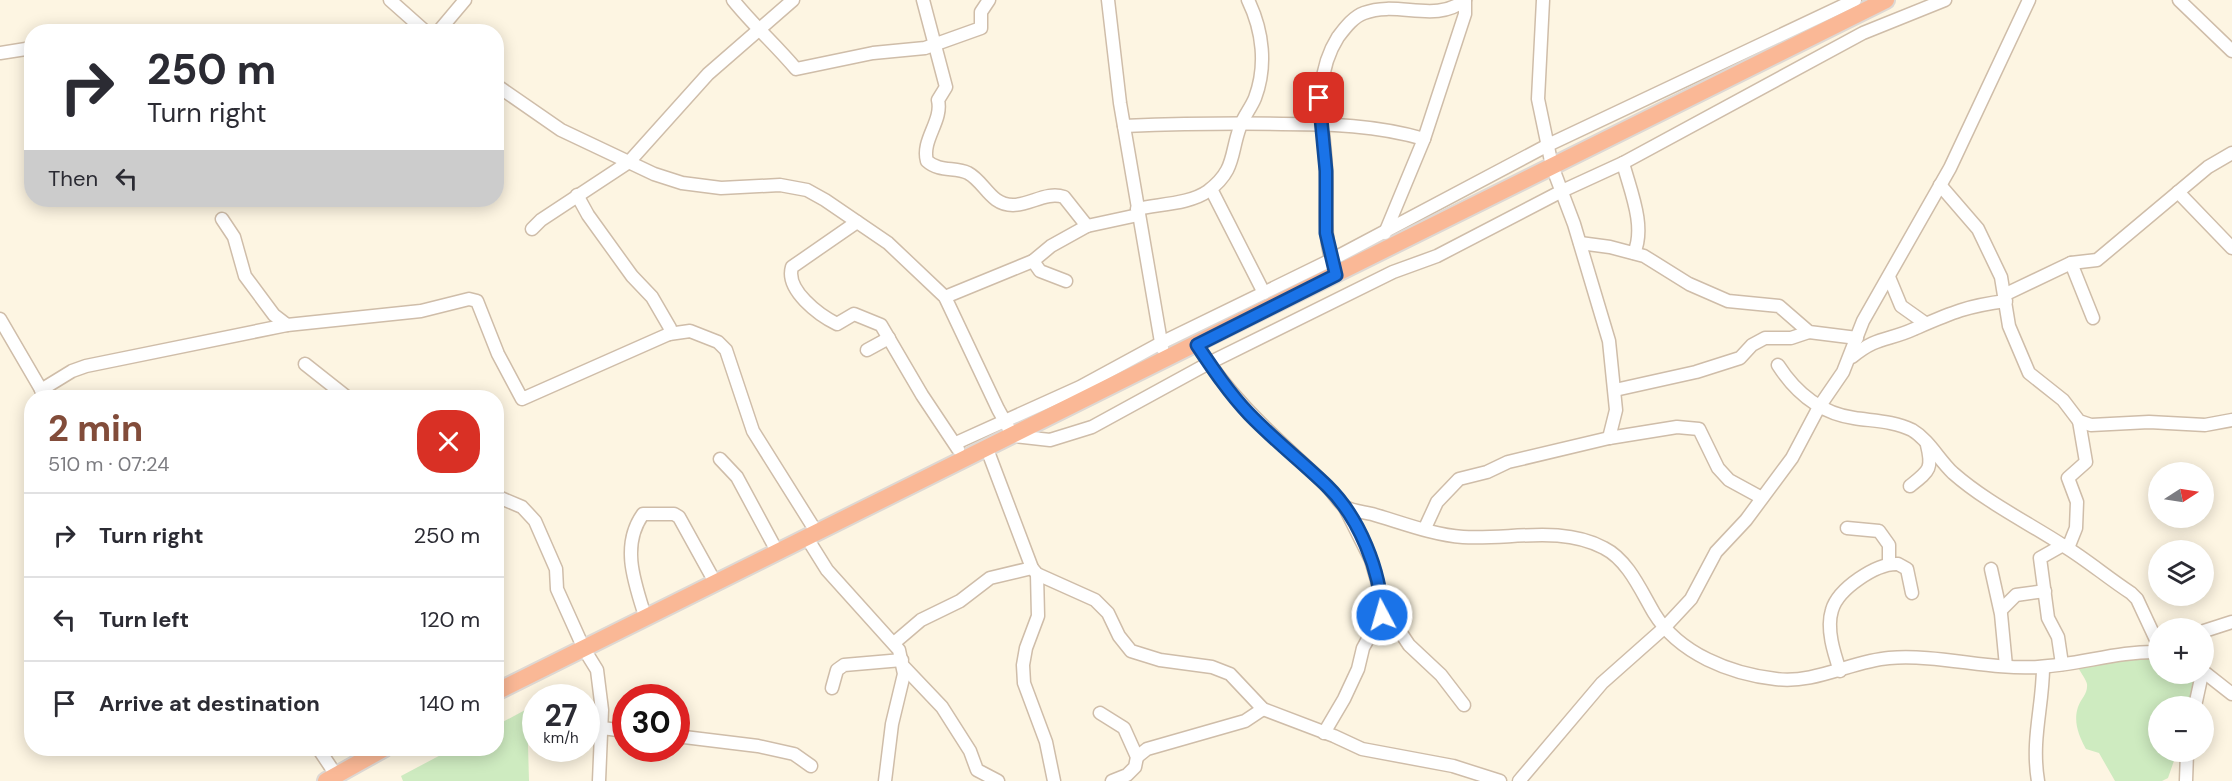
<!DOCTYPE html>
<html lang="en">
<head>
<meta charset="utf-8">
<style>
  :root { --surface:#fff; --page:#f7f7f7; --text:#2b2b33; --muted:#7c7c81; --line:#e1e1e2; --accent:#824c3a }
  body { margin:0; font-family:"DM Sans",sans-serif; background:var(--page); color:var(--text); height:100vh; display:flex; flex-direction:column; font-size:22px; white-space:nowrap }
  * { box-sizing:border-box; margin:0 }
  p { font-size:20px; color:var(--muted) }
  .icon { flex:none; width:33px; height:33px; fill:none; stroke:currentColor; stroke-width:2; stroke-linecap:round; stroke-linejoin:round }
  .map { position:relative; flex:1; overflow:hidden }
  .side { position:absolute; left:24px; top:390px; width:480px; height:366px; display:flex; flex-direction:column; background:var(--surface); border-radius:24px; box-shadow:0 3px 15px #0003 }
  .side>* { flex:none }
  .guide { position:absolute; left:24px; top:24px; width:480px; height:183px; border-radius:24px; box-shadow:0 3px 15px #0003; background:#fff; color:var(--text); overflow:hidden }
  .needle { width:39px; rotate:78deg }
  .controls { position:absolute; left:2148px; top:462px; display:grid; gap:12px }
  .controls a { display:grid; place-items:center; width:66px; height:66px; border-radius:50%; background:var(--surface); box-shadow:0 3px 15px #0003; font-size:30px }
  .speed { position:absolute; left:522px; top:684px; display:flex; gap:12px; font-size:30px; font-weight:700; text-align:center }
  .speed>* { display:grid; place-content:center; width:78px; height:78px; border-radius:50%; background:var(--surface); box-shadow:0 3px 15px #0003; line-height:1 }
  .speed small { font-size:15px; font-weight:400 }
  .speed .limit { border:9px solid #d22; background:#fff; color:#111 }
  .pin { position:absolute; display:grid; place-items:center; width:51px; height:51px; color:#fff; margin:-26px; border-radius:12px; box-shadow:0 3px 9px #0006 }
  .me { position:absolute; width:66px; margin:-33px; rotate:354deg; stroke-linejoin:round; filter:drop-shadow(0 0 4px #0008) }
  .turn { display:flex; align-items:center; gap:21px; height:126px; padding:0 24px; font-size:27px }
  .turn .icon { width:78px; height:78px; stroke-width:2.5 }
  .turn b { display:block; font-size:42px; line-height:51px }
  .then { display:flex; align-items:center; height:57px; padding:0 24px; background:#0003; gap:12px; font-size:22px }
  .round { display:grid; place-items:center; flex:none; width:63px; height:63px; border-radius:24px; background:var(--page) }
  .overview { display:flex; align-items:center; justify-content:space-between; height:102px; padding:0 24px }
  h1 { font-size:36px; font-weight:700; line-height:45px; color:var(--accent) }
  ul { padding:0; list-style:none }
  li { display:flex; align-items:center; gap:18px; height:84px; padding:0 24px; border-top:2px solid var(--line) }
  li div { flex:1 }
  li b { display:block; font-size:22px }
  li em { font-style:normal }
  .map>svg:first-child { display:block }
  .green { fill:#ceebc0 }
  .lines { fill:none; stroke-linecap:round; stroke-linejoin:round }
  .minor-casing { stroke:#cfbda9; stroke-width:15 }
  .highway-casing { stroke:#ded8d3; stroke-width:20 }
  .minor { stroke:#fff; stroke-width:12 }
  .highway { stroke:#fab896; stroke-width:16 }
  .route-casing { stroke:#114b97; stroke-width:15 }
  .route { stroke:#1a73e8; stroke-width:10 }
</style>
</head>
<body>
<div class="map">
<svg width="2232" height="781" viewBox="0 0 2232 781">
  <rect width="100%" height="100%" fill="#fdf5e2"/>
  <!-- green -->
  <g class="green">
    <path d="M2149 658 2158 660V674H2198L2191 706H2158V752H2177L2168 778 2162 781H2115L2099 753 2086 749C2079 736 2073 722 2078 707 2081 698 2088 694 2087 684 2086 679 2080 672 2078 667L2112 660Z"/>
    <polygon points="527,709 529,781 403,781 401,776 452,749 496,748 497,725"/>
  </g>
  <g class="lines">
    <defs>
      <g id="minor">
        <polyline points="390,0 426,32"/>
        <path d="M733 0C753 25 775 44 796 69L873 53 925 48 981 28V12L989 0"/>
        <path d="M923 0 946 87 938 100C943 121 921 140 927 161 939 172 955 167 968 173 985 182 990 205 1013 205 1030 205 1047 191 1064 197L1087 226"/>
        <polyline points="1108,0 1120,103 1162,348"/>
        <polyline points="1543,0 1538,99 1552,166 1574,224 1609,341 1616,410 1609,438"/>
        <polyline points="2179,0 2232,51"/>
        <polyline points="438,32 465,0"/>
        <polyline points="0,53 32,48"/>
        <polyline points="496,85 561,130 654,174 682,183 721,188 780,185 807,190 825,200 888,243 945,297 998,409 1013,436 1050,440 1092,427 1209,363 1393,272 1437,256 1562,191 1623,163 1863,33 1945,0"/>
        <path d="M1124 126C1177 124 1229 123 1282 124 1330 124 1376 125 1424 139"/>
        <path d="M1623 163C1630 190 1646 226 1634 253"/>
        <polyline points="1940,185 1978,229 2001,277 2009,326 2029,373 2063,400 2079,421 2091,425 2149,422 2205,425 2232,420"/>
        <polyline points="1211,189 1264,293"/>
        <polyline points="2178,192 2232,248"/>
        <path d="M1137 209C1159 204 1190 204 1208 191 1236 170 1230 154 1240 127 1243 117 1251 108 1255 98 1267 66 1263 31 1248 0"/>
        <polyline points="222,219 234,237 245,276 274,315 287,325"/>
        <path d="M857 222 792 267C785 290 819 315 837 324L854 314 881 325 922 395 958 449"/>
        <polyline points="532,229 541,220 629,162 708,74 793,0"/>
        <polyline points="1385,233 1424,139 1465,14 1465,0"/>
        <polyline points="1580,243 1610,247 1644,256 1689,284 1728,301 1779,306 1809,332 1857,338"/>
        <polyline points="1033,261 1040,271 1066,281"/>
        <polyline points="2071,263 2093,318"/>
        <path d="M1333 265C1322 234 1328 202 1326 170 1324 123 1311 80 1338 37 1345 28 1353 17 1364 13 1398 0 1435 24 1465 0"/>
        <polyline points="1889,277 1901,306 1925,323"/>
        <polyline points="2006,294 2071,263 2097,260 2208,167 2232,153"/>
        <polyline points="945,297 1033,261 1051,246 1087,226 1138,215"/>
        <polyline points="0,319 46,398"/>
        <polyline points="669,334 690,331 718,342 726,350 753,431 817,533"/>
        <path d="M1197 345C1235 405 1277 438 1327 486 1333 492 1338 502 1345 507 1352 511 1364 512 1372 514 1400 522 1433 535 1463 537 1509 540 1561 525 1604 548 1628 560 1641 591 1654 613 1679 654 1731 674 1776 679 1815 684 1852 661 1889 658 1939 654 1989 670 2038 667 2079 665 2118 651 2158 652"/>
        <polyline points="867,350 889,338"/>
        <path d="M1852 357C1877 336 1888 341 1914 329 1951 313 1966 306 2006 301"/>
        <polyline points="305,364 348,398"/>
        <path d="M1778 365C1796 393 1820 413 1854 418 1873 421 1894 421 1912 430 1929 440 1939 460 1953 473 1986 502 2027 522 2064 546 2087 560 2108 578 2131 593L2137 599 2158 644"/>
        <polyline points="41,390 72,371 86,366 287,325 421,311 469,299 477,301 498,354 522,399 669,334 670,328 652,297 632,276 588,215 577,195"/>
        <polyline points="1615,390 1696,372 1740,358 1752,345 1765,338 1791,338 1809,332"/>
        <polyline points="956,443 1080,387 1161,343 1331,260 1548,145 1855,0"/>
        <polyline points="987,449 1032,568 1037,574 1095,600 1108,613 1119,636 1131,651 1160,660 1212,667 1230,674 1263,709 1334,736 1362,749 1453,766 1500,781"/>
        <polyline points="720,459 737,477 778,553"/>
        <path d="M1910 486C1929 471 1933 469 1927 445"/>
        <polyline points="496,496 522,507 535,521 556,569 557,589 584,649 597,670 602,710 599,781"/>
        <polyline points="1425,528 1437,502 1459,479 1487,472 1508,462 1609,438 1677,427 1699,429 1718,468 1729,480 1762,498"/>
        <polyline points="1847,528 1879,531 1889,545 1889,563"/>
        <polyline points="807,538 827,570 899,650 904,674 892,724 885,781"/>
        <polyline points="2068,548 2076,528 2077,502 2068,478 2086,462 2079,421"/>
        <polyline points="1991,569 2001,614 2006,666"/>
        <polyline points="1037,574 1038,616 1026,648 1023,665 1024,683 1046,742 1054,781"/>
        <polyline points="2001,610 2016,595 2045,591"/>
        <polyline points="1381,615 1399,630 1409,645 1441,675 1464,705"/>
        <path d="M646 619C635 584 620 546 643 514H674L679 517 716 584"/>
        <polyline points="2204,631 2232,622"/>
        <polyline points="894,643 921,620 960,601 990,578 1032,568"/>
        <polyline points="2062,664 2058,637 2048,618 2040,558 2063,545"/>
        <polyline points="903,666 942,707 970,751 977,770 998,781"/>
        <path d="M1840 671C1834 653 1826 629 1832 610 1838 589 1876 563 1898 564L1907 569 1912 593"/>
        <polyline points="2204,672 2232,694"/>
        <polyline points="832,688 837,670 844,665 902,660"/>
        <polyline points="2195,706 2202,674"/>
        <polyline points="1100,713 1124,728 1137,757 1135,767 1127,775 1112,781"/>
        <polyline points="602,728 626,731"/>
        <polyline points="1324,733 1344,699 1358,669 1363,648 1381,615 1380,591 1371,560 1344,506"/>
        <polyline points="676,736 758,746 794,754 811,766"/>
        <polyline points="318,748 336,775"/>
        <polyline points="1137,757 1147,749 1245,721 1263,709"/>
        <polyline points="1519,781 1602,683 1664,628 1691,599 1716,552 1746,520 1792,458 1819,407 1843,372 1863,321 1950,168 2029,0"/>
        <path d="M2038 781C2031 739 2043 706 2043 667"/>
        <polyline points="2186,781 2187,752"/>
      </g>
      <g id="highway">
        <polyline points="496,692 1886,0"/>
        <polyline points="326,781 385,748"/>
      </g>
    </defs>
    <!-- minor casing -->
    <use href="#minor" class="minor-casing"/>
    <!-- highway casing -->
    <use href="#highway" class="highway-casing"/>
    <!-- minor -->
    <use href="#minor" class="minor"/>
    <!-- highway -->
    <use href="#highway" class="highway"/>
  </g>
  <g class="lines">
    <defs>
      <path id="route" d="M1319 98 1326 171V233L1336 275 1197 345C1213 369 1229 393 1249 414 1274 440 1302 462 1327 486 1359 517 1381 571 1382 615"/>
    </defs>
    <!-- route casing -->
    <use href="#route" class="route-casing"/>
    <!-- route -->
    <use href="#route" class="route"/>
  </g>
</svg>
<div class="controls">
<a><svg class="needle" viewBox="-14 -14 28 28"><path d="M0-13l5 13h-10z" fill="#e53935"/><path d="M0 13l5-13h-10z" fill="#7c7c81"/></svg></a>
<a><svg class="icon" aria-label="layers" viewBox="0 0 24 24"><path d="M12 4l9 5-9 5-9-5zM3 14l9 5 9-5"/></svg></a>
<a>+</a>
<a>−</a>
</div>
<div class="speed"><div>27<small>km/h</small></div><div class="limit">30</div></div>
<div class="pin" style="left:1319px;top:98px;background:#d93025"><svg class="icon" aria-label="arrive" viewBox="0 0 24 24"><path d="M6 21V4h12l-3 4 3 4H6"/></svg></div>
<svg class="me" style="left:1382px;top:615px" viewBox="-20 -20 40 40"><circle r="17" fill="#1a73e8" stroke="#fff" stroke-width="3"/><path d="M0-11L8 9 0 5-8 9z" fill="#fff"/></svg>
<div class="guide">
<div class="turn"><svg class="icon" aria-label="right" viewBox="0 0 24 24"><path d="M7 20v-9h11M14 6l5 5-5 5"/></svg><div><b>250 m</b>Turn right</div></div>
<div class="then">Then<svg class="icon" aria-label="left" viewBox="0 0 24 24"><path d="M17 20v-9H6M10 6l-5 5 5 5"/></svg></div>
</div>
<section class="side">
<div class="overview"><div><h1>2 min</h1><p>510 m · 07:24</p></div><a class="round" style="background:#d93025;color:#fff"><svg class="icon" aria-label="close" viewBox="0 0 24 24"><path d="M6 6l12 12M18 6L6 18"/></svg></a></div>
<ul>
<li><svg class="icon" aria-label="right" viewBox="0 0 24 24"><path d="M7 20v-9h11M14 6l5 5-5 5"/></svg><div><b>Turn right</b></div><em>250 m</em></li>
<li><svg class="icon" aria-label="left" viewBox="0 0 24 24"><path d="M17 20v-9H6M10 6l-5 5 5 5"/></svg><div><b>Turn left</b></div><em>120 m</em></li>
<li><svg class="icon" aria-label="arrive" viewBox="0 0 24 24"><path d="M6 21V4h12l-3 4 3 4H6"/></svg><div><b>Arrive at destination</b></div><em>140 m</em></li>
</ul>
</section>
</div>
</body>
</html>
